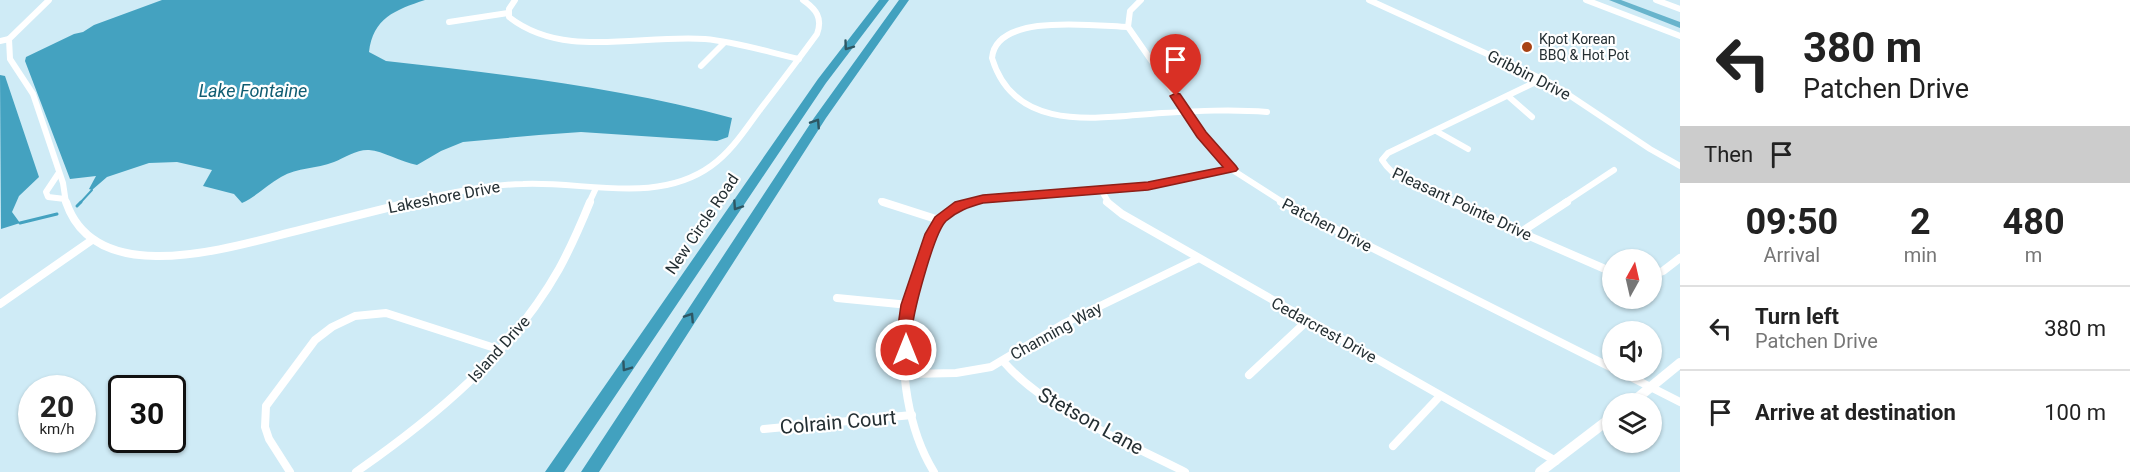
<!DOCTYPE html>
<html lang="en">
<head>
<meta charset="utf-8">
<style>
  :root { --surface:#fff; --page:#f6f6f6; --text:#222; --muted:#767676; --line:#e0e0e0 }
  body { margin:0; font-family:Roboto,sans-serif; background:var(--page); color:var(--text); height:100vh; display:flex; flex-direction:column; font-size:22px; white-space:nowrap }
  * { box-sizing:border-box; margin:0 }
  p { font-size:20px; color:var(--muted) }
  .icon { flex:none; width:33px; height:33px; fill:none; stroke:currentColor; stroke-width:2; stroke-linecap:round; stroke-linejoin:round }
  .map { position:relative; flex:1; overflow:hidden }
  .drawer { display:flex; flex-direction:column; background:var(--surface); width:450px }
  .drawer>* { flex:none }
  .guide { background:#fff; color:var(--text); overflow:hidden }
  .needle { width:39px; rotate:8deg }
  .controls { position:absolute; left:1602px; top:249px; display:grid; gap:12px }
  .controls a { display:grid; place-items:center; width:60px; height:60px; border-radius:50%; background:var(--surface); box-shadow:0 2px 4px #0004; font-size:30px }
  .speed { position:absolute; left:18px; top:375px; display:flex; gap:12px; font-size:30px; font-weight:700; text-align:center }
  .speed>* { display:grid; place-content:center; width:78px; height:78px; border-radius:50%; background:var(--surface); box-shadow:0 2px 4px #0004; line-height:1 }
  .speed small { font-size:15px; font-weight:400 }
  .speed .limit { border:3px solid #111; border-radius:9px; background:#fff; color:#111 }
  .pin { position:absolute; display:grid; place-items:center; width:51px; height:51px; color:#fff; margin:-62px -26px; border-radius:50% 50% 50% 0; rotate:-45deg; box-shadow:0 0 6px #0007 }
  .pin .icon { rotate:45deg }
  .me { position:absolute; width:66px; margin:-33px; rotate:0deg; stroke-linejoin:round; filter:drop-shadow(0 0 4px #0008) }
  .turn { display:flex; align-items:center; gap:21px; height:126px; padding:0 24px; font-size:27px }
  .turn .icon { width:78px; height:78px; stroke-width:2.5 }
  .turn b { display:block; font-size:42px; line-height:51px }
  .then { display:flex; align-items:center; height:57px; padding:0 24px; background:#0003; gap:12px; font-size:22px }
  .eta { display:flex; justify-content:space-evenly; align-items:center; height:102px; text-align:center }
  .eta b { font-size:36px; font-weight:700; line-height:42px }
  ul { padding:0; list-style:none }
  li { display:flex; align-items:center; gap:18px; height:84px; padding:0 24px; border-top:2px solid var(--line) }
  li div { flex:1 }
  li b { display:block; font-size:22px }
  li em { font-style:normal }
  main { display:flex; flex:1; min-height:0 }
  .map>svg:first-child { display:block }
  .water { fill:#44a2c0 }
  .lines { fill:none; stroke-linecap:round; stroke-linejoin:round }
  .stream-far1 { stroke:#44a2c0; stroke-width:2 }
  .stream { stroke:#44a2c0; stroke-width:3 }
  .minor-far1 { stroke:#fff; stroke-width:6 }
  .minor { stroke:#fff; stroke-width:8 }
  .tertiary { stroke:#fff; stroke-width:10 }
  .trunk { fill:#68b4cc; fill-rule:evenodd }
  .motorway { fill:#42a1bf; fill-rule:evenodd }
  .oneway { stroke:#2e5764 }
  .route { fill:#d93025; stroke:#8d1f18; stroke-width:1.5 }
  .poi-dot { fill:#a84314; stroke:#fff; stroke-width:2 }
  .labels { text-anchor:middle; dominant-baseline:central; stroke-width:4.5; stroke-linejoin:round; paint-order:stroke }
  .far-poi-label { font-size:14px; fill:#242f33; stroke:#fff; text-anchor:start }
  .street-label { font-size:16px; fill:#242f33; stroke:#fff }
  .water-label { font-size:18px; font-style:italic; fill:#105d72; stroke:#fff }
  .near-street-label { font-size:20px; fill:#242f33; stroke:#fff }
</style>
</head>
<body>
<main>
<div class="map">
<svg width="1680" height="472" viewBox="0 0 1680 472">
  <rect width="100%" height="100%" fill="#cfebf6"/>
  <!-- water -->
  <g class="water">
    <path d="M162 0H425C395 10 373 18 369 52L386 61C502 74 619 87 732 118L728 137 717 141 581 132 539 135 463 142 441 151 417 165C401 162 383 151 369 150 358 149 344 158 334 162 316 169 298 167 281 177 267 185 257 196 242 203L234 194 203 186 212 170 177 162 149 163 107 177 92 190 89 189 96 176 70 179 25 61 26 57 74 34 83 32 94 25Z"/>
    <polygon points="0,75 5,76 39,177 19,196 12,212 20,223 1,229"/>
  </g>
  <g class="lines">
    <!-- stream-far1 -->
    <polyline class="stream-far1" points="80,203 92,190"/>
    <!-- stream -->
    <g class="stream">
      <polyline points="77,206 81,202"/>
      <polyline points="20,223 57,214"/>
    </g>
    <!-- minor-far1 -->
    <g class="minor-far1">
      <polyline points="49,0 9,39 10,59 33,94 63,183 66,203"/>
      <path d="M515 0 509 9V17C564 60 640 34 705 39 737 42 768 52 799 59"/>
      <polyline points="1141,0 1130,11 1128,27 1215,152 1231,169 1284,203"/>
      <polyline points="1369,0 1551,83 1650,149 1680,166"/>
      <polyline points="1586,0 1680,36"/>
      <polyline points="1656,0 1680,9"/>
      <polyline points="449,22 508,13"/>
      <path d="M1128 27C1096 26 996 12 992 58 1015 135 1101 117 1162 113 1197 111 1232 109 1267 112"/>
      <polyline points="0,41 9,39"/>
      <polyline points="701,66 724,43"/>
      <polyline points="1508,96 1532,117"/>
      <polyline points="1436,131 1468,149"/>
      <polyline points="58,174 46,192 48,197 65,199"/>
      <polyline points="1101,190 1109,203"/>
      <polyline points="881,201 887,203"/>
      <path d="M406 203C445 194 483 185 523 184 584 181 657 205 711 166 731 152 745 130 759 111 779 85 798 60 817 34 823 18 816 9 803 0"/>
      <polyline points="589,203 596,188"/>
      <polyline points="967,203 983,199 1148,186 1231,169"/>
      <path d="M1455 203C1430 192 1397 184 1382 160L1388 153 1542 79"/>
      <polyline points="1564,203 1614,170"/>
    </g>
    <!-- minor -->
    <g class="minor">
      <path d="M66 202C96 291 231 247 296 231 335 221 374 211 412 202"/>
      <polyline points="883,202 939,220"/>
      <polyline points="1107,202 1122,214 1556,461"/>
      <polyline points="1281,202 1612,368"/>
      <polyline points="1451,202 1612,272"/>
      <polyline points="1521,232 1567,202"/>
      <polyline points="1652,275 1663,271 1680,258"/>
      <polyline points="837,298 909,305"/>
      <polyline points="0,304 92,240"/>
      <path d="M1003 361C1045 410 1127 442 1185 472"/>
      <polyline points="1617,370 1680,402"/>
      <polyline points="908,374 956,373 991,367 1065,323 1197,259"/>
      <polyline points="1249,375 1307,321"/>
      <polyline points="764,429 912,415"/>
      <polyline points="1393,446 1440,396"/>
      <polyline points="290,472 269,439 265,427 266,406 315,340 332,327 355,316 386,313 501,350"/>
      <path d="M356 472C435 417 511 354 559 269 571 247 581 224 590 202"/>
      <path d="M934 472C908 430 899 369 906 320 908 301 915 284 921 266 931 234 936 213 972 202"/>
    </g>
    <!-- tertiary -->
    <g class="tertiary">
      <polyline points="1630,404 1680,363"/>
      <polyline points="1540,472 1612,417"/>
    </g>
    <!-- trunk -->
    <polygon class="trunk" points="1609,0 1621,0 1680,22 1680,28"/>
    <!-- motorway -->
    <g class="motorway">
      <polygon points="879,0 889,0 826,83 564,472 545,472 818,79"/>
      <polygon points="899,0 909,0 826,118 599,472 581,472 814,118"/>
    </g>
  </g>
  <!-- one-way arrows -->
  <defs><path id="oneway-chevron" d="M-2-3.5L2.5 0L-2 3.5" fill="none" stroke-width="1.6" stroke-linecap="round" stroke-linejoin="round" transform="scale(1.5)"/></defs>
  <g class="oneway">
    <use href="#oneway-chevron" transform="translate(848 46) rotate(126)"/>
    <use href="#oneway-chevron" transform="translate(816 123) rotate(-57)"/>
    <use href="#oneway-chevron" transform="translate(737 206) rotate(124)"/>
    <use href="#oneway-chevron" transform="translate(690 317) rotate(-57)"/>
    <use href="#oneway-chevron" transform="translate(626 367) rotate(125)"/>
  </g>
  <!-- route -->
  <path class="route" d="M1176 93 1180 94 1206 132 1236 166 1238 169 1236 171 1148 190 983 203C969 207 957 211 946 221 934 233 916 304 913 322 912 333 916 345 911 354H900L898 350V326L901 305 925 234 935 217 955 202 983 195 1148 182 1223 167 1197 137 1170 96Z"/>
  <!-- markers -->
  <circle class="poi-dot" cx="1527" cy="47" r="6"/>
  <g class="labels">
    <!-- far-poi labels -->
    <g class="far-poi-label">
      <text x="1539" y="39">Kpot Korean<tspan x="1539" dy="16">BBQ &amp; Hot Pot</tspan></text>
    </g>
    <!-- street labels -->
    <g class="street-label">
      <text transform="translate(1529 75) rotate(27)">Gribbin Drive</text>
      <text transform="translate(444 197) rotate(-11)">Lakeshore Drive</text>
      <text transform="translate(1462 204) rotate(25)">Pleasant Pointe Drive</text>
      <text transform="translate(702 224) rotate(-56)">New Circle Road</text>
      <text transform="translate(1327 225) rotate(27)">Patchen Drive</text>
      <text transform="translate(1324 330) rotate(29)">Cedarcrest Drive</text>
      <text transform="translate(1056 331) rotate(-29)">Channing Way</text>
      <text transform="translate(499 349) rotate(-48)">Island Drive</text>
    </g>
    <!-- water labels -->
    <g class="water-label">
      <text x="253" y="90">Lake Fontaine</text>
    </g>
    <!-- near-street labels -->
    <g class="near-street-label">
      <text transform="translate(1091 421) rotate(29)">Stetson Lane</text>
      <text transform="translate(838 422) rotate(-5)">Colrain Court</text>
    </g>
  </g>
</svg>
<div class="controls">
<a><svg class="needle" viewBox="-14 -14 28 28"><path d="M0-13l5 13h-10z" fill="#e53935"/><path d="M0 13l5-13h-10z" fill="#767676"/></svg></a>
<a><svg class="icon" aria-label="sound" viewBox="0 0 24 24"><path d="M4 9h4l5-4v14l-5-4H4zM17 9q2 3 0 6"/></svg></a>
<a><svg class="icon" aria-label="layers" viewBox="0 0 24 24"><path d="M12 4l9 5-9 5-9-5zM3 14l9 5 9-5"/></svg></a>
</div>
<div class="speed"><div>20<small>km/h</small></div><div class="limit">30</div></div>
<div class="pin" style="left:1176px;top:96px;background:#d93025"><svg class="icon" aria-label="arrive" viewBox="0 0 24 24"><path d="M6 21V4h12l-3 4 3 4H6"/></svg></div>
<svg class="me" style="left:906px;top:350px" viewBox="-20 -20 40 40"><circle r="17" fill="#d93025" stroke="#fff" stroke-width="3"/><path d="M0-11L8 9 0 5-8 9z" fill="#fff"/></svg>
</div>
<section class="drawer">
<div class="guide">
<div class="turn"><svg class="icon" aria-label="left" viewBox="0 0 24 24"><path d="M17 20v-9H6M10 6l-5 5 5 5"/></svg><div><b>380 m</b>Patchen Drive</div></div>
<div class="then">Then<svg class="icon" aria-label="arrive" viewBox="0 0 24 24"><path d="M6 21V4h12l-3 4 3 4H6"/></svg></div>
</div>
<div class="eta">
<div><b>09:50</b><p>Arrival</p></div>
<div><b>2</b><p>min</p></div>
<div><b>480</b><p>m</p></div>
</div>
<ul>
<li><svg class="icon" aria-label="left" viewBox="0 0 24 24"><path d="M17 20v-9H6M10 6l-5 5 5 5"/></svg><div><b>Turn left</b><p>Patchen Drive</p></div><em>380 m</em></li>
<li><svg class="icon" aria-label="arrive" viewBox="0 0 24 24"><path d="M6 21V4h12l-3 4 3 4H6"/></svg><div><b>Arrive at destination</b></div><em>100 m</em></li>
</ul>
</section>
</main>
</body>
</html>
